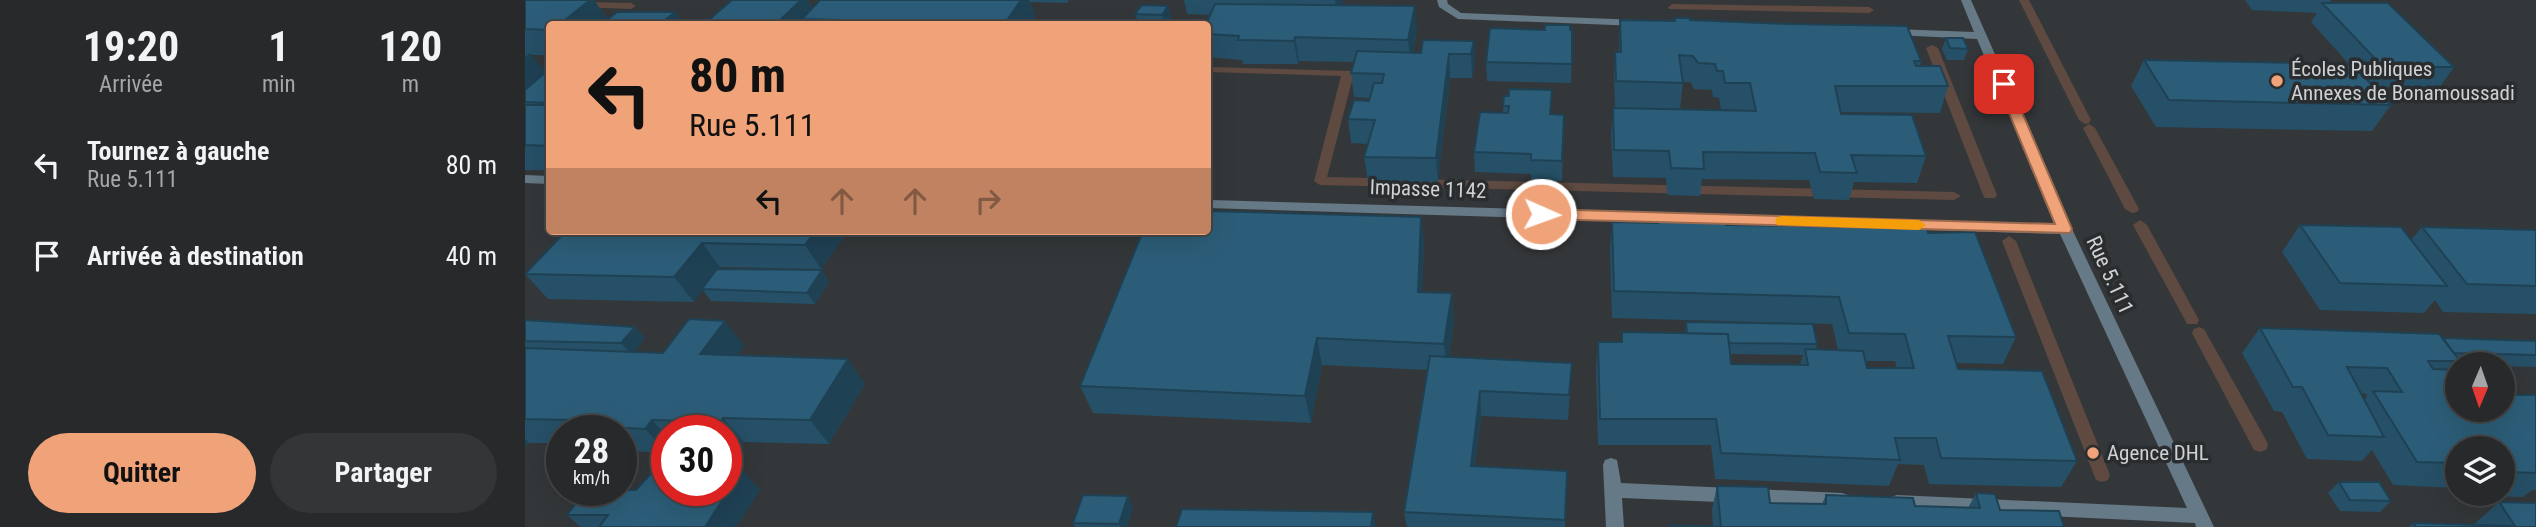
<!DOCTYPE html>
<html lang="fr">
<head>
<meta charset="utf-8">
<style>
  :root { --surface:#27292b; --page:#333537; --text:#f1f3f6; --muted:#a4a6a9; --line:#434547; --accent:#f0a378 }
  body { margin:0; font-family:"Roboto Condensed",sans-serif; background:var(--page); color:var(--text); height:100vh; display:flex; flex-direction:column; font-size:26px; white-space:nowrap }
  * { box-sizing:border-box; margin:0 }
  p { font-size:23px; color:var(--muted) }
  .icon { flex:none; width:38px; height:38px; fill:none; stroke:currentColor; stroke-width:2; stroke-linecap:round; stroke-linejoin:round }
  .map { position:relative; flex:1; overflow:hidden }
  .sheet { display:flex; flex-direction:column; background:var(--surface); width:525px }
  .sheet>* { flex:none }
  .hud { position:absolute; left:21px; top:21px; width:665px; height:214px; border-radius:7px; box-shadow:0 7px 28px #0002,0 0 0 2px var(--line); background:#f0a378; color:#111; overflow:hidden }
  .needle { width:46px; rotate:182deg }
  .controls { position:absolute; left:1920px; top:352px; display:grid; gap:14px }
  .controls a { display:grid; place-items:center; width:70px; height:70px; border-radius:50%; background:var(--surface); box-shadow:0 7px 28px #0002,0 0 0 2px var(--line); font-size:35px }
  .speed { position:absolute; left:21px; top:415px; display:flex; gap:14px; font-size:35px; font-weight:700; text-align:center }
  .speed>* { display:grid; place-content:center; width:91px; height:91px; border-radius:50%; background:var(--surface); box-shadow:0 7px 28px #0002,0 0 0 2px var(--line); line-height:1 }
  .speed small { font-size:18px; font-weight:400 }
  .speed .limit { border:10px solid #d22; background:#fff; color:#111 }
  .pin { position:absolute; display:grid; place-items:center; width:60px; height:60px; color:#fff; margin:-30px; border-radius:14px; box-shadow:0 4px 10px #0006 }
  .me { position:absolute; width:77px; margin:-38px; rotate:92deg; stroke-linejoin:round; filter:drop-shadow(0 0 5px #0008) }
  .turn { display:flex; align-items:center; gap:24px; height:147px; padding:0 28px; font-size:32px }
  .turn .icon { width:91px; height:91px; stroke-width:2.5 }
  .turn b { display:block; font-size:49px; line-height:60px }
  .lanes { display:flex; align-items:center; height:66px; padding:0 28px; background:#0003; justify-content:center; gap:35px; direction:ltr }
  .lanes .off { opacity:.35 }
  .eta { display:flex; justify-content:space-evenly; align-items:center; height:119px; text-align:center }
  .eta b { font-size:42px; font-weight:700; line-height:49px }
  .primary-button { display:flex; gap:14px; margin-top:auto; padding:14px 28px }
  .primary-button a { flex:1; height:80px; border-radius:42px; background:var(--accent); color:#111; font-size:28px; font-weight:700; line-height:80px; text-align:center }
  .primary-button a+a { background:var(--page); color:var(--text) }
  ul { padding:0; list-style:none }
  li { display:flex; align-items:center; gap:21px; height:91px; padding:0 28px }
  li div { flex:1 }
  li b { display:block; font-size:26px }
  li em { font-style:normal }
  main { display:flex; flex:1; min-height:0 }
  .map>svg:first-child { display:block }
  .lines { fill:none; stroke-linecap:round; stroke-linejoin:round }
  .stream { fill:#5e4a40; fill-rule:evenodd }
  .street { fill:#657986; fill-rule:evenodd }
  .wall { fill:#265067; fill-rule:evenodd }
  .shaded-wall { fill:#1f4154 }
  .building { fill:#2c5d78; stroke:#1f4154; stroke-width:2 }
  .route { fill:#f0a378; stroke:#9c6a4e; stroke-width:2 }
  .slow { fill:#f59e0b }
  .poi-dot { fill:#f0a378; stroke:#2a2d2f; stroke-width:2.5 }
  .labels { text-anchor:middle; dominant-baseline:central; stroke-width:7; stroke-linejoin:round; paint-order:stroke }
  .poi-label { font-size:21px; fill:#cfd1d3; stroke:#2a2d2f; text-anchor:start }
  .street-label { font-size:21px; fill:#cfd1d3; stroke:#2a2d2f }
</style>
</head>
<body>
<main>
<section class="sheet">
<div class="eta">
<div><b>19:20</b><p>Arrivée</p></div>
<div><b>1</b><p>min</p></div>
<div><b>120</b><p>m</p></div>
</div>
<ul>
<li><svg class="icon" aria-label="left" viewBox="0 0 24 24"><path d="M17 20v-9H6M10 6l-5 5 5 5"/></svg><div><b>Tournez à gauche</b><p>Rue 5.111</p></div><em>80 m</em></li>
<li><svg class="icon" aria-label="arrive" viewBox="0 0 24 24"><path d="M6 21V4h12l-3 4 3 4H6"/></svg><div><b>Arrivée à destination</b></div><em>40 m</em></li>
</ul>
<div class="primary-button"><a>Quitter</a><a>Partager</a></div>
</section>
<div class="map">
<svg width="2011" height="527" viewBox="0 0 2011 527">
  <rect width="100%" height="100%" fill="#343739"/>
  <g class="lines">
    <!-- stream -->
    <g class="stream">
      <polygon points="1494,0 1504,0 1566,120 1564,123 1560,124 1554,120"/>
      <polygon points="55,2 106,3 111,6 106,9 51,7 51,3"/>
      <polygon points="1148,4 1344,7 1349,10 1344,13 1144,9 1143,7"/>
      <polygon points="1407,45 1413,48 1472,195 1470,198 1460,198 1458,195 1401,48"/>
      <polygon points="687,67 827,71 829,73 802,177 1429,192 1436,196 1429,200 795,185 789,181 816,76 683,72 682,68"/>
      <polygon points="1564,124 1570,128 1614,209 1612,212 1607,213 1600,209 1558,128"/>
      <polygon points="1615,220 1622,225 1674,320 1672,324 1662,324 1660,320 1608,225"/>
      <polygon points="1484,236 1491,241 1585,475 1583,480 1577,482 1571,480 1569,475 1477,241"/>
      <polygon points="1674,327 1679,329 1741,440 1743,445 1741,450 1735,452 1729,450 1667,333 1669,329"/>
    </g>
    <!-- street -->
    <g class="street">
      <polygon points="912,0 922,0 923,4 936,13 1114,20 1119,23 1114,26 933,19 914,7"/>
      <polygon points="1436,0 1446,0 1547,229 1689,527 1671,527 1670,523 1372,509 1366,507 1363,502 1366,497 1372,495 1662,508 1535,234 682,208 682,200 685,200 1531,224 1452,39 1369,35 1363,32 1369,29 1449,32"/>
      <polygon points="0,175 24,176 24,184 0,183"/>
      <polygon points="1086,458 1092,460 1096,483 1317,493 1323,495 1326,500 1323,505 1317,507 1097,498 1099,527 1081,527 1078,465 1080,460"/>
    </g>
  </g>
  <!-- wall -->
  <g class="wall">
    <polygon points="0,0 69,0 83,20 150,12 158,24 24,24 24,55 6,55 20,73 21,72 18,68 24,63 24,170 0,170"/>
    <polygon points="295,0 544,0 542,3 505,2 510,16 505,24 179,24 288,8"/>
    <polygon points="659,0 818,0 816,6 892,30 888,53 896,53 949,41 950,65 947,78 925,78 913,182 843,182 839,157 843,144 826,143 823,119 844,101 845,98 829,97 826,73 829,62 774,61 773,64 718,64 717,60 683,57 682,24 685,15 662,14"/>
    <polygon points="1720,0 1806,0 1805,3 1929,67 1915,87 1849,87 1866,105 1847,131 1631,127 1606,86 1619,60 1824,64 1786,22 1792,13 1727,10"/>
    <polygon points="643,6 646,17 641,24 614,24 610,14"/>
    <polygon points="1149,18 1396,61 1395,66 1423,86 1415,113 1316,112 1316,114 1401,156 1392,183 1329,182 1324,200 1289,199 1284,180 1177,179 1175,196 1142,195 1141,178 1088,177 1086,134 1088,108 1221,111 1221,110 1196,109 1194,98 1188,97 1187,90 1169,89 1165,82 1158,82 1155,109 1090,108 1089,78 1090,52 1094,52 1095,20 1149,21"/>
    <polygon points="1045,30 1047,30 1046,83 962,81 961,62"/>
    <polygon points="1421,38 1443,49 1439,60 1422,60 1417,49"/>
    <polygon points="979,96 1026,114 1039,115 1037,181 1006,180 1006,174 950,172 949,152 978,113"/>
    <polygon points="896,217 899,244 897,292 929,320 924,357 1047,363 1043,420 956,416 950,466 1042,471 1040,527 882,527 879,512 903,370 797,365 786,423 568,413 555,386"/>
    <path d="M1132 218 1201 225 1403 233 1491 337 1478 364 1431 363 1433 369 1552 461 1536 487 1404 484 1399 465 1373 464 1364 486 1190 479 1186 445H1073L1071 369 1073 342H1096L1097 332 1160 333 1161 322 1292 344 1291 350H1313L1307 324 1087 318 1085 249 1087 222 1131 223ZM1205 354 1278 355 1275 365 1206 364ZM1340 361H1370L1372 368H1342Z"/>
    <polygon points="1775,225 1886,240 1897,227 2011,230 2011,314 1918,312 1910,300 1899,313 1795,310 1757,252"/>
    <polygon points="41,231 323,231 296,269 195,267 194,269 297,270 304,282 290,304 186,301 178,290 169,302 23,299 0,274"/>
    <polygon points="357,231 443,231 440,236 358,233"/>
    <polygon points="0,320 110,327 120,338 109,352 138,353 219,346 212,355 340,384 304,444 219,442 216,446 201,445 201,430 142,430 142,453 104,451 96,462 96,430 37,430 37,458 23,445 25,443 4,443 0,447"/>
    <path d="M1735 328 1918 338 2011 341V367L1978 366V364H1932L1927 369 1932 410 2011 395V490H2007L1998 497 1958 496 1956 494H1978V448H1932V488L1868 485 1847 450 1837 461 1782 459 1757 412 1749 411 1717 353ZM1836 393H1840L1842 396 1840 400Z"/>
    <polygon points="217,470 235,490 211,527 56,527 42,515 111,490"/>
    <polygon points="1814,482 1866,501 1855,512 1815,511 1803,493"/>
    <polygon points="1192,486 1245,503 1297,504 1301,495 1390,506 1443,508 1451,493 1475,510 1539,527 1188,527 1187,509"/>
    <polygon points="1974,502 2011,527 1884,527 1888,523 1948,525"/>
    <polygon points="608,507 602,527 550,527 548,523"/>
  </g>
  <!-- shaded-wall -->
  <g class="shaded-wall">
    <polygon points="65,0 69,0 85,23 84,24 35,24"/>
    <polygon points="276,0 283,0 291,15 277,19 280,24 251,24"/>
    <polygon points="496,0 504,0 510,16 505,24 481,24 481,22"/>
    <polygon points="810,0 818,0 813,17"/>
    <polygon points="643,6 646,17 641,24 640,24 637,15"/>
    <polygon points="890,6 892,30 886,64 883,40"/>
    <polygon points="150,12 158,24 135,24"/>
    <polygon points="770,37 774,61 773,64 769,41"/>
    <polygon points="949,41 950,65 947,78 946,54"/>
    <polygon points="5,53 24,78 0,101 0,57"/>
    <polygon points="924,54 925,78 913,182 911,158"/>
    <polygon points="896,217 899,244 896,319 893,292"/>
    <polygon points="290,231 323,231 296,269 280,245"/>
    <polygon points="177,243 195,267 169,302 149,277"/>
    <polygon points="297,270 304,282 290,304 282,293"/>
    <polygon points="927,293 929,320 922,371 919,344"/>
    <polygon points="200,321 219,346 196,378 175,354"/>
    <polygon points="110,327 120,338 107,355 96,343"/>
    <polygon points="792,338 797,365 786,423 780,396"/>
    <polygon points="323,359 340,384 304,444 285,420"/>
    <polygon points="955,391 956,416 947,490 946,466"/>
    <polygon points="198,418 219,442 216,446 195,422"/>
    <polygon points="127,420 142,436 142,452 120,429"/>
    <polygon points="0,439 4,443 0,447"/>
    <polygon points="96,443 104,451 96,462"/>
    <polygon points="217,470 235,490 211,527 180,527"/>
    <polygon points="603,496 608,507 602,527 596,527 594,524"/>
    <polygon points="848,512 851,527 846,527"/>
  </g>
  <!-- building -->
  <g class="building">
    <polygon points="0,0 65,0 35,24 24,24 24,30 0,29"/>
    <polygon points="207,0 276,0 251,24 179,24"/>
    <polygon points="295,0 496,0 481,22 443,22 442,24 385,24 387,22 277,19"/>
    <polygon points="1797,3 1863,3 1929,67 1858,67"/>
    <polygon points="690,4 890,6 883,40 770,37 769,41 713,40 714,36 682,34 682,24 681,24"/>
    <polygon points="617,5 643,6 637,15 610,14"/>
    <polygon points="92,12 150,12 135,24 77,24"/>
    <polygon points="1149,18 1165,18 1165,20 1264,24 1382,26 1396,61 1389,61 1391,66 1415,66 1423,86 1310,86 1316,114 1387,115 1401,156 1326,155 1332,173 1295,172 1290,153 1178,152 1179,169 1146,168 1144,151 1089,150 1088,108 1231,111 1225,83 1200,83 1198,71 1192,71 1190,64 1173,63 1168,56 1154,55 1158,83 1091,81 1090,52 1096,52 1095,20 1150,21"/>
    <polygon points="1020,25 1045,25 1045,30 1047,30 1047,64 961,62 965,28 1020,30"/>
    <polygon points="1421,38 1438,38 1443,49 1425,48"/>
    <polygon points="898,40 949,41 946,54 924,54 911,158 839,157 850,120 823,119 829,100 844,101 849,83 857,83 859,74 826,73 832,51 896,53"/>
    <polygon points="1619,60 1827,64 1866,105 1644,100"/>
    <polygon points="24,63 24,68 18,68"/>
    <polygon points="24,69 24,103 0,102 0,90"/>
    <polygon points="984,89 1027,90 1025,114 1039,115 1037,161 1006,160 1006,154 949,152 955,112 983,113 984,106 978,106 979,96 984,96"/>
    <polygon points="0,105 24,105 24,146 0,145"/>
    <polygon points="682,211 896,217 893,292 927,293 919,344 792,338 780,396 555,386 618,231 682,231"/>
    <polygon points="1132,218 1201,219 1201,225 1402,228 1403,233 1450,232 1491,337 1423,336 1433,369 1517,371 1552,461 1416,458 1411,438 1370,438 1375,460 1196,453 1191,419 1075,419 1073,342 1097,342 1097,332 1203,334 1206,364 1283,365 1280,349 1338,351 1342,368 1389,368 1380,334 1324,333 1314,297 1089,291 1087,222 1133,223"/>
    <polygon points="1775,225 1876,227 1922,286 1815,283"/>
    <polygon points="1897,227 2011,230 2011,286 1942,284"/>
    <polygon points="41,231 290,231 280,245 177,243 149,277 0,274"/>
    <polygon points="192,269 297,270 282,293 177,289"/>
    <polygon points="164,319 200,321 175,354 323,359 285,420 198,418 195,422 127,420 120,429 80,427 77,430 37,430 37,451 31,451 35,446 23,445 43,420 0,419 0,348 138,353"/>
    <polygon points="0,320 110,327 96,343 0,341"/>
    <polygon points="1161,322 1288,324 1292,344 1204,343 1203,334 1162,333"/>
    <polygon points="1735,328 1914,334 1935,361 1903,361 1908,369 1932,370 1932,410 1978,410 1978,395 2011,395 2011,473 1984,472 1978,465 1978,448 1932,448 1932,463 1892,462 1848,391 1877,392 1862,368 1822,367 1859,437 1803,435 1777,387 1768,387"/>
    <polygon points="1918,338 2011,341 2011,355 1929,353"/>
    <polygon points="905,356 1047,363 1044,395 955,391 946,466 1042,471 1040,520 879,512"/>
    <polygon points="132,467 142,467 142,490 201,490 201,470 217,470 180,527 74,527 83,515 42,515 61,490 111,490"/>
    <polygon points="1814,482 1854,482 1866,501 1825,500"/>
    <polygon points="1192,486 1243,487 1245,503 1301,504 1301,495 1388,498 1390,506 1455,508 1451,493 1470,494 1475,510 1534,511 1539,527 1146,527 1146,525 1196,527"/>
    <polygon points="558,495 603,496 594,524 548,523"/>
    <polygon points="1974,502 2011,503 2011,527 1891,527 1888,523 1990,526"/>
    <polygon points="657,509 848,512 846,527 651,527"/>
  </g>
  <!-- route -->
  <polygon class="route" points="1479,80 1485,84 1547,229 1545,233 1016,219 1008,214 1016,209 1530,224 1472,84"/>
  <!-- slow -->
  <polygon class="slow" points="1257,216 1394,220 1401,225 1394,230 1252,225 1250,221 1252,217"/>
  <!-- markers -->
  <g class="poi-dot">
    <circle cx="1752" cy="81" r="7"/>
    <circle cx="1568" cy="453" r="7"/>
  </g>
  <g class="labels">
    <!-- poi labels -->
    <g class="poi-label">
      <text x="1766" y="69">Écoles Publiques<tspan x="1766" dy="24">Annexes de Bonamoussadi</tspan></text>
      <text x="1582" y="453">Agence DHL</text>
    </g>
    <!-- street labels -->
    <g class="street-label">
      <text transform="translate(903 189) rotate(2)">Impasse 1142</text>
      <text transform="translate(1585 275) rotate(65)">Rue 5.111</text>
    </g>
  </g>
</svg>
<div class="controls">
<a><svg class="needle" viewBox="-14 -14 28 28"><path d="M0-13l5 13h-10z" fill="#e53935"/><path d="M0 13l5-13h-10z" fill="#a4a6a9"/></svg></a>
<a><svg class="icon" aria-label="layers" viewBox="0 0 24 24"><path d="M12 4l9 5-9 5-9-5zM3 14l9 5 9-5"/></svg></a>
</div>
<div class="speed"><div>28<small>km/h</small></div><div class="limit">30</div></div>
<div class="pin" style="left:1479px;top:84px;background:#d93025"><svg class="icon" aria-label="arrive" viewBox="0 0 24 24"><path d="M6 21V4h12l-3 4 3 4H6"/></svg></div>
<svg class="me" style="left:1016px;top:214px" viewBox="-20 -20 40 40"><circle r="17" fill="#f0a378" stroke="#fff" stroke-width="3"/><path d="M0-11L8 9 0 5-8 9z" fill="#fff"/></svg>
<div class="hud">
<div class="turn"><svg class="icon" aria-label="left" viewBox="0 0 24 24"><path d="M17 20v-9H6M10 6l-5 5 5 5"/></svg><div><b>80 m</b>Rue 5.111</div></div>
<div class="lanes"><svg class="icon" aria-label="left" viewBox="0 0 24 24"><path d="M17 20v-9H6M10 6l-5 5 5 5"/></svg><svg class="icon off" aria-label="ahead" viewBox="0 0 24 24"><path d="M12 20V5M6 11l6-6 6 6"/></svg><svg class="icon off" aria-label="ahead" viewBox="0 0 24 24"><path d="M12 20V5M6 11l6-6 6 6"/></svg><svg class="icon off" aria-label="right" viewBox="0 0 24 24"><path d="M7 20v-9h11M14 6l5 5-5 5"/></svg></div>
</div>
</div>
</main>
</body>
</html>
